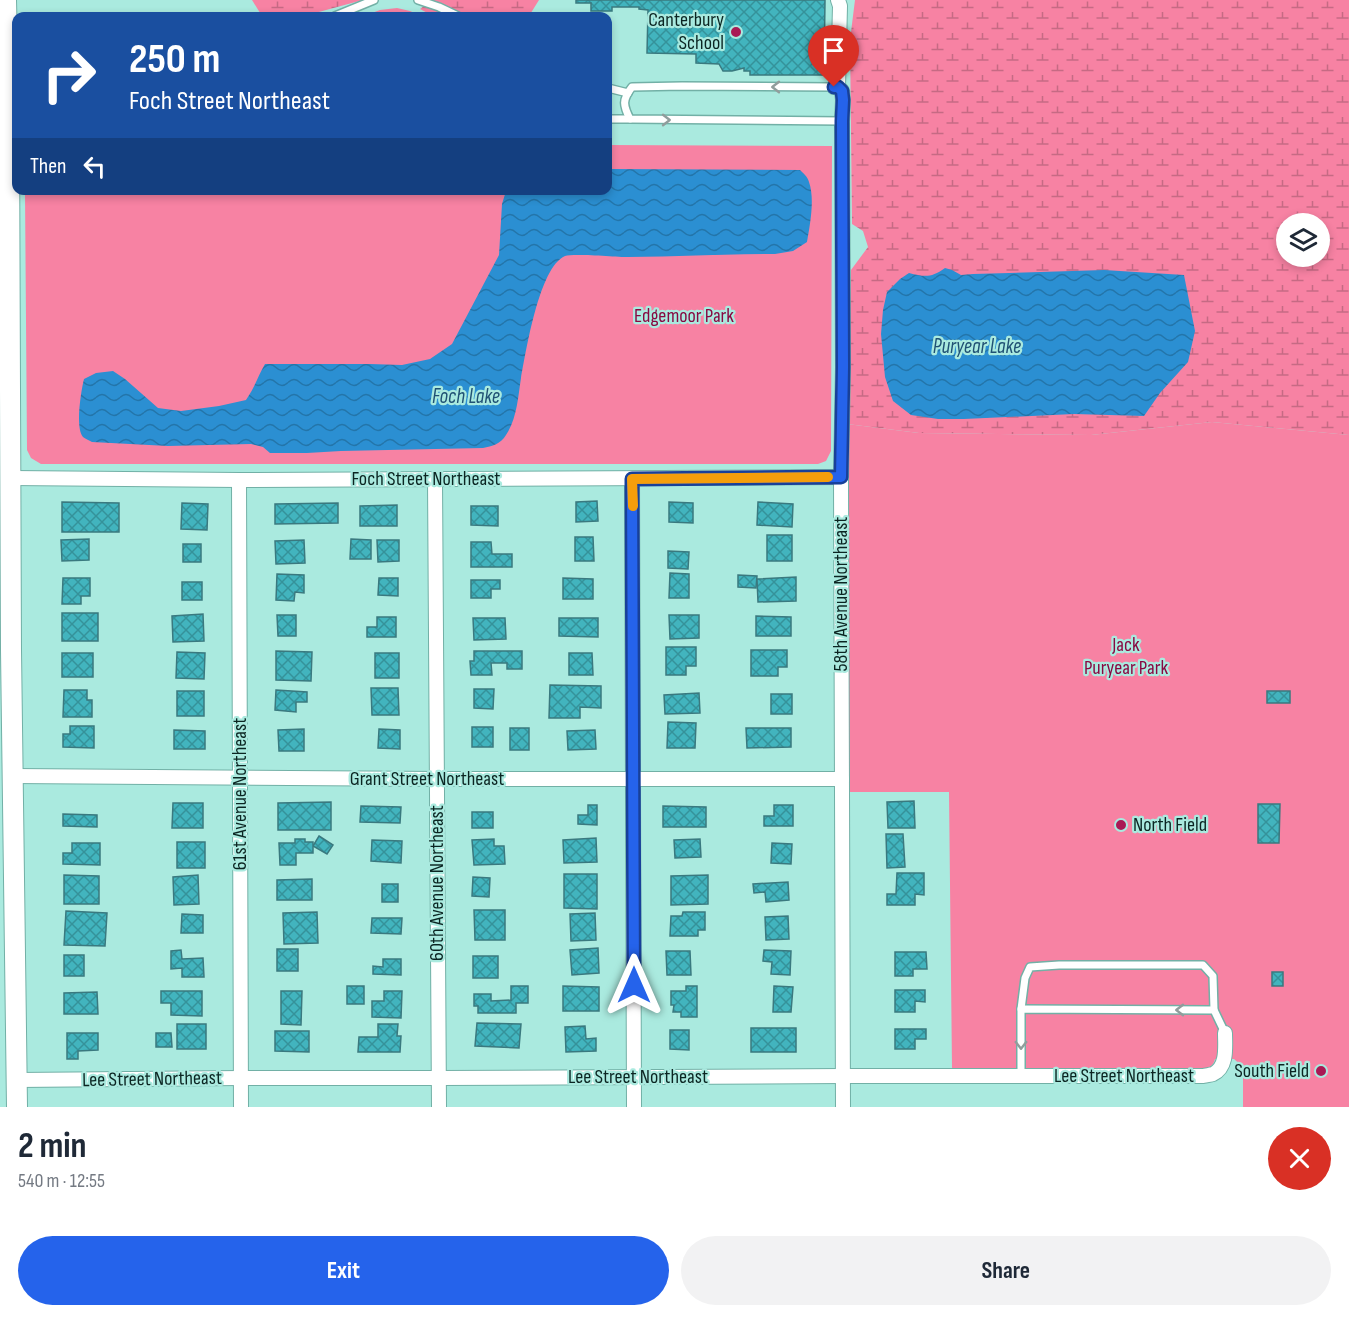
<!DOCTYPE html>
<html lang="en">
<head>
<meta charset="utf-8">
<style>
  :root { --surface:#fff; --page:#f2f2f3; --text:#1f2937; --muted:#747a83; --accent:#2563eb }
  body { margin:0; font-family:"Sofia Sans Condensed",sans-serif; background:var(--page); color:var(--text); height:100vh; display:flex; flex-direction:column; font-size:22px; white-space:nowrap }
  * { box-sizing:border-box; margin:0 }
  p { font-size:20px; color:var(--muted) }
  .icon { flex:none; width:33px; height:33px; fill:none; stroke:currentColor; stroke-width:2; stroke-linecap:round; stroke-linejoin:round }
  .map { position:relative; height:1107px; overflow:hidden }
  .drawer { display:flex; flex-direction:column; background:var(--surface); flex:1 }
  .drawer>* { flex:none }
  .top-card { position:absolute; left:12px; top:12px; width:600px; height:183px; border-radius:12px; box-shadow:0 3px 9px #0003; background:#1a4fa0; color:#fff; overflow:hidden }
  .controls { position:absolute; left:1276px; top:213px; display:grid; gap:12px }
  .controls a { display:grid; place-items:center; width:54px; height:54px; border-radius:50%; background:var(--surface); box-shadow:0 3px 9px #0003; font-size:30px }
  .pin { position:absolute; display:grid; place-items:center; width:51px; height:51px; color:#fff; margin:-62px -26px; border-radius:50% 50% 50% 0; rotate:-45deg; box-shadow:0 0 6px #0007 }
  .pin .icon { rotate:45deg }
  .me { position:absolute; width:66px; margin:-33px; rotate:0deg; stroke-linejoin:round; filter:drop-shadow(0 0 4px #0008) }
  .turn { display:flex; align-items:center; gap:21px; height:126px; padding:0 18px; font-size:27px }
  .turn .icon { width:78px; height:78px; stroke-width:2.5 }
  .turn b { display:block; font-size:42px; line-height:51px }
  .then { display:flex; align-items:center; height:57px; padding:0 18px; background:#0003; gap:12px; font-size:22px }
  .round { display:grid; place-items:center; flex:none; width:63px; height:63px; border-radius:32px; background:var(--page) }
  .head { display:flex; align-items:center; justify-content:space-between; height:102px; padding:0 18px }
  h1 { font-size:36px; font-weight:700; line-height:45px }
  .primary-button { display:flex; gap:12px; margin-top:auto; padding:12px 18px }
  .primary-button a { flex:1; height:69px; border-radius:36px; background:var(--accent); color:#fff; font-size:24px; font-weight:700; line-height:69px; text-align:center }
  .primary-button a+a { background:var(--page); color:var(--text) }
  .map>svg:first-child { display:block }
  .wetland { fill:url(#wetland-marsh); fill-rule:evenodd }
  .park { fill:#f782a3 }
  .water { fill:url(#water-waves) }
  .building { fill:url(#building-cross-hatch); stroke:#3a797f; stroke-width:1.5 }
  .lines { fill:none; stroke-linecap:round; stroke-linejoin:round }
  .lane-casing { stroke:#72b0a6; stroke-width:10 }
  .street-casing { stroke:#72b0a6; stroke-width:16 }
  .secondary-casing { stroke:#72b0a6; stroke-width:22 }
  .lane { stroke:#fff; stroke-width:7 }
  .street { stroke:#fff; stroke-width:14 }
  .secondary { stroke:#fff; stroke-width:20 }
  .oneway { stroke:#919d9c }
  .route-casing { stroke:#184099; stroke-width:15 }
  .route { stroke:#2563eb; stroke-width:10 }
  .slow { stroke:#f59e0b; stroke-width:10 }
  .poi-dot { fill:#a91954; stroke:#aaeadf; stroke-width:2 }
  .labels { text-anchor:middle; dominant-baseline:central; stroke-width:4.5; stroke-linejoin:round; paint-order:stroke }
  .poi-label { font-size:20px; fill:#0b2522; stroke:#aaeadf; text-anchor:end }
  .park-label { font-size:20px; fill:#880841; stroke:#aaeadf }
  .street-label { font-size:20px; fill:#0b2522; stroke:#aaeadf }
  .water-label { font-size:21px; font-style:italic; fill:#205174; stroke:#aaeadf }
</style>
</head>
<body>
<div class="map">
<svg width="1349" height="1107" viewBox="0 0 1349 1107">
  <defs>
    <pattern id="wetland-marsh" width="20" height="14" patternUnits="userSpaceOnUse" patternTransform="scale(1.5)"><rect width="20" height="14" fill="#f782a3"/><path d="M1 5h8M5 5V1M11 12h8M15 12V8" fill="none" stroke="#c66a84"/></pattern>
    <pattern id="water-waves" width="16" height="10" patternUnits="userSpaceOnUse" patternTransform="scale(1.5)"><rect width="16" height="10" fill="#2b8fd2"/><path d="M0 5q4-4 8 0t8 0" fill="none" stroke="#2375aa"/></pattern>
    <pattern id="building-cross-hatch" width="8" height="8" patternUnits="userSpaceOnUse" patternTransform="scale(1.5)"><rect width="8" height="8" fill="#42b4be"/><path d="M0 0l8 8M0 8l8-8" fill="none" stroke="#35929a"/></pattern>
  </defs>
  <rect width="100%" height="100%" fill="#aaeadf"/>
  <!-- wetland -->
  <g class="wetland">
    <polygon points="252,0 363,0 304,16 262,16"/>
    <polygon points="432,0 539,0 529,16 433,16 420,9"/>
    <path d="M855 0H1349V435L1212 422 1091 435 919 433 847 424 851 270 868 247 863 231 852 224 850 40ZM1287 224H1320V256H1287Z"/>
  </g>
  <!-- park -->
  <g class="park">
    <polygon points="397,8 410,11 421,16 364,16 380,10"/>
    <polygon points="608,145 832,146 831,451 826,461 818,464 41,464 31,458 27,450 25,191 608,190"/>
    <path d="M1212 422 1349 435V1107H1243V1067L1234 1059H1215C1213 1066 1210 1068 1204 1069L952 1068 949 792H848L847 424 919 433 1091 435Z"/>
  </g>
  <!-- water -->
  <g class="water">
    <path d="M608 169 800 170C803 173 808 177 809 182 815 199 810 225 807 242L793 251 775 254C726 254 677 257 628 257 616 257 573 253 565 256 539 267 526 352 521 378 518 397 517 419 506 435 501 444 492 446 483 448L341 451 307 453H270L263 447 251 444 168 446 92 442C89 440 85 439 83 437 75 428 81 391 84 379L96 373 113 371 125 379 158 408 181 411 219 406 246 400C254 389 258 376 265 364H370L402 365 430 359 452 344 499 255 502 204 506 191 608 190Z"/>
    <path d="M945 268 952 270 961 275 973 274 1104 270 1184 275 1195 331 1188 362 1160 393 1144 416 1074 414 964 419H938L911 415 893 401 885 377 881 334 883 310 887 292 900 279 909 273C925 277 931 278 945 268Z"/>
  </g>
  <!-- building -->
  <g class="building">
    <polygon points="576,0 825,0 824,75 750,75 750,71 744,71 744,68 732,71 723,71 719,64 696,63 696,54 647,53 648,10 639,9 639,7 612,7 612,11 591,11 591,3 576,3"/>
    <polygon points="597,501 598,521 576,522 576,502"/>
    <polygon points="62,502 119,503 119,532 62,532"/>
    <polygon points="669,502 693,503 693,523 669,522"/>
    <polygon points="758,502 793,504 792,527 757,525"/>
    <polygon points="182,503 208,504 207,530 181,529"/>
    <polygon points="338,503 338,523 275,524 275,504"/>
    <polygon points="397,505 397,526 360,526 360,506"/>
    <polygon points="471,506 498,506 498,526 471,525"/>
    <rect x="767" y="535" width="25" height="26"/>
    <polygon points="575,537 593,537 594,561 575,561"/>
    <polygon points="89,539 89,560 62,561 61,540"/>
    <polygon points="351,539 371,540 371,559 350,559"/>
    <polygon points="304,540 305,563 276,564 275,541"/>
    <polygon points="377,540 399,540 399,561 378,562"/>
    <polygon points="471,542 491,542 492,554 512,554 512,567 471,567"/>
    <rect x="183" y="544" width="18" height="18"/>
    <polygon points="668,551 689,552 688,569 668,568"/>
    <polygon points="670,573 689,574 689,598 669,598"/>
    <polygon points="277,574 304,575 304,593 295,592 294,601 276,600"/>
    <polygon points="738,575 757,576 756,588 738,587"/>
    <polygon points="796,577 796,601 758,602 757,579"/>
    <polygon points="63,578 90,578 90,596 81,596 81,604 62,604"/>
    <polygon points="379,578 398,578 398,596 378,595"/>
    <polygon points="563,578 593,579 593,599 563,599"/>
    <polygon points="471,580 500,580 500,589 491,589 491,598 471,598"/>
    <rect x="182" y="582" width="20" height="18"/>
    <rect x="62" y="613" width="36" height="28"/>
    <polygon points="203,614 204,641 173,642 172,616"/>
    <polygon points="277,615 296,615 296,636 278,636"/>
    <polygon points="669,615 699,615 699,638 670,639"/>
    <polygon points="756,616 791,617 791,636 756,636"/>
    <polygon points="377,617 396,617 396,637 367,637 367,627 377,627"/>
    <polygon points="473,618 505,618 506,639 474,640"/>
    <polygon points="559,618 598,618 598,637 559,636"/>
    <polygon points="666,647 696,647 696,666 686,666 686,675 666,675"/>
    <polygon points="751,650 787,650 787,667 778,667 778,676 751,676"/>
    <polygon points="276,651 312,652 311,681 276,680"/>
    <polygon points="474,651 522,651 522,669 507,669 507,663 491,663 492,675 471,675 470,661 474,661"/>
    <polygon points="177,652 205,653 204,679 176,678"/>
    <rect x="62" y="653" width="31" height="24"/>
    <rect x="375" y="653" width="24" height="25"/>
    <polygon points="569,653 592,653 593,675 569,675"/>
    <polygon points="550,685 601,686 601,708 580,707 580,718 549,718"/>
    <polygon points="371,688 398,688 399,715 372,715"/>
    <polygon points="474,689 494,689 493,709 474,708"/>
    <polygon points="64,690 87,690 87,700 92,700 92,717 63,717"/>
    <polygon points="276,690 307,692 307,702 296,702 296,712 275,710"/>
    <rect x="177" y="691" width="27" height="25"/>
    <rect x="1267" y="691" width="23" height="12"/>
    <polygon points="699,693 700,713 665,714 664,695"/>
    <rect x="771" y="694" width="21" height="20"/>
    <polygon points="668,722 696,723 695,748 667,748"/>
    <polygon points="70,726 94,726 94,748 63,747 63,734 70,734"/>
    <rect x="472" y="727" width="21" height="20"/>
    <rect x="510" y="728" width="19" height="22"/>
    <polygon points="746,728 791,728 791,747 747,748"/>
    <polygon points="304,729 304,751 279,751 278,730"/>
    <polygon points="379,729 400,730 400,749 378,748"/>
    <polygon points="174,730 205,731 205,749 174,749"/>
    <polygon points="595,730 596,749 568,750 567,731"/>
    <polygon points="914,801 915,828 888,828 887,802"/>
    <polygon points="331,802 331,830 278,830 278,803"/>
    <polygon points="173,803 203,803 203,828 172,828"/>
    <polygon points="1258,804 1280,804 1279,843 1258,843"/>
    <polygon points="588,805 597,805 597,825 578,824 578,815 588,815"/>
    <polygon points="774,805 793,805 793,826 764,826 764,816 774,816"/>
    <polygon points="361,806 401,807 400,823 360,822"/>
    <polygon points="663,806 706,807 706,827 663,827"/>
    <rect x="472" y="812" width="21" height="16"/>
    <polygon points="63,814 97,815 97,827 63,826"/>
    <polygon points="886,834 903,834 905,867 887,868"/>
    <polygon points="319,836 333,845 327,854 313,846"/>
    <polygon points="596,838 597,862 564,863 563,840"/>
    <polygon points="295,839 305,839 305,842 313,842 313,853 296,853 296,865 280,865 279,843 295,843"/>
    <polygon points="494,839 494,846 504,846 505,864 474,865 472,840"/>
    <polygon points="700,839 701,857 675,858 674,840"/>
    <polygon points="372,840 402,841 401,863 371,861"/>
    <rect x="177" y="842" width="28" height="26"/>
    <polygon points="72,843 100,843 100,865 63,864 63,853 72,853"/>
    <polygon points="772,843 792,844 791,864 771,863"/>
    <polygon points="897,873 924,873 924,895 915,894 915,905 887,905 887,894 896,894"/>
    <polygon points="564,874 597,874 597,909 564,908"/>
    <polygon points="64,875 99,876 99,904 64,904"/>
    <polygon points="198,875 199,904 174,905 173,877"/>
    <polygon points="708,875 708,904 671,905 671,876"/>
    <polygon points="473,877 490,878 489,897 472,896"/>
    <polygon points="312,879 312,900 277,900 277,880"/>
    <polygon points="788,882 789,900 766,902 765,892 754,893 753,884"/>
    <rect x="382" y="884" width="16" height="18"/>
    <polygon points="474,910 505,910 505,940 475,940"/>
    <polygon points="66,911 107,913 105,946 64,945"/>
    <polygon points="317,912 318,943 284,944 283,913"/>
    <polygon points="683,912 705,912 705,930 698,930 698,936 670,936 671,916 682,916"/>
    <polygon points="595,913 596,940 571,941 570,914"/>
    <polygon points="182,914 203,915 203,933 181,933"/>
    <polygon points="788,916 789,939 766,940 765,917"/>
    <polygon points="372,918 402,918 401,934 371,933"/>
    <polygon points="598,948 599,973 572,975 570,950"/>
    <rect x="277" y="949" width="21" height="22"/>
    <polygon points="181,950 182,959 203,958 204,977 182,977 182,968 171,969 171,951"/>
    <polygon points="764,950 791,951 790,975 771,974 772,962 763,961"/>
    <polygon points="666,951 690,951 691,975 667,975"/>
    <polygon points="895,952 926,952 927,969 913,969 913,976 895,976"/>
    <rect x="64" y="955" width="20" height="21"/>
    <rect x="473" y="956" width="25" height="22"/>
    <polygon points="383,959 401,959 401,975 373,974 373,966 383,967"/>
    <rect x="1272" y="972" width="11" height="14"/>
    <rect x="347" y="986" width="17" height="18"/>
    <polygon points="511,986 528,986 528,1003 516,1003 516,1013 478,1013 478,1006 474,1006 474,994 491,994 491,1001 511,1000"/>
    <polygon points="563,986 599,987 599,1011 563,1011"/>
    <polygon points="686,986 697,986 697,1017 681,1017 681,1012 673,1012 674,1005 671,1005 671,991 686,991"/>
    <polygon points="774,986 793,987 791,1012 773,1012"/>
    <polygon points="895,990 925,990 925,1002 915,1001 915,1012 895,1012"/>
    <polygon points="161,991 202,991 202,1016 171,1015 171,1003 161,1003"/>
    <polygon points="281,991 302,991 301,1025 281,1024"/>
    <polygon points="384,991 402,991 401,1018 372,1017 372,1001 384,1001"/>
    <polygon points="97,992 98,1014 64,1014 64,993"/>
    <polygon points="477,1023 521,1024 519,1048 475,1046"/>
    <rect x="177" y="1024" width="29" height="25"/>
    <polygon points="378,1024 398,1024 397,1036 401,1036 400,1052 358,1052 359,1037 378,1037"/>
    <polygon points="585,1026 586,1039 596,1038 596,1051 566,1052 565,1027"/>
    <rect x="751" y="1028" width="45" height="24"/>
    <polygon points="895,1029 926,1029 926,1039 915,1039 915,1049 895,1049"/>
    <polygon points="670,1030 689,1030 689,1050 670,1049"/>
    <polygon points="275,1031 309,1031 309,1052 275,1051"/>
    <polygon points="67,1033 98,1033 98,1050 78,1051 78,1059 67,1059"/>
    <polygon points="156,1033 171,1033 172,1047 156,1047"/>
  </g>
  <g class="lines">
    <defs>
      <g id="lane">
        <polyline points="418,0 439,7 458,16"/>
        <polyline points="335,16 374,0"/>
        <path d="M834 87 682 86 632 87C622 100 623 105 630 119L842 121"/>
        <polyline points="608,88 628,93"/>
        <polyline points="608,119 630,119"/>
        <polyline points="1021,1009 1025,978 1030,967 1059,965 1203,965 1213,976 1214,1010"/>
        <polyline points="1021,1076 1021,1009 1214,1010 1225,1033"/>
      </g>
      <g id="street">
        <polyline points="834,87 838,87 842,91 843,100 842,121 843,367 841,477 843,1107"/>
        <polyline points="838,87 840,6 838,0"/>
        <polyline points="11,478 239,480 841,477"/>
        <polyline points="435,479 439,1107"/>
        <polyline points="632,479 634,1107"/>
        <polyline points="239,480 241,1107"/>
        <polyline points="13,776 437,779 842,779"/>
        <path d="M17 1080 241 1078H438L843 1076H1203C1207 1075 1210 1075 1213 1074 1228 1067 1225 1046 1225 1033"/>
      </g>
      <polyline id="secondary" points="6,0 9,130 11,650 17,1107"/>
    </defs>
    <!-- lane casing -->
    <use href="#lane" class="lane-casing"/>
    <!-- street casing -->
    <use href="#street" class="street-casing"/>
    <!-- secondary casing -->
    <use href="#secondary" class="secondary-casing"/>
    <!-- lane -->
    <use href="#lane" class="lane"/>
    <!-- street -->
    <use href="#street" class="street"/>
    <!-- secondary -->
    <use href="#secondary" class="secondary"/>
  </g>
  <!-- one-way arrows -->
  <defs><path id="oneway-chevron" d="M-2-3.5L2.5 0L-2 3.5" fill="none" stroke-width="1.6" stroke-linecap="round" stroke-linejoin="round" transform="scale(1.5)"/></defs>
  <g class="oneway">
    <use href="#oneway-chevron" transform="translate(776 87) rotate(-180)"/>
    <use href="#oneway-chevron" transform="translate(666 120)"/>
    <use href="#oneway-chevron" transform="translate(1180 1010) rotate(-180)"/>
    <use href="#oneway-chevron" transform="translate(1021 1045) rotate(90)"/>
  </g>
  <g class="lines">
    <defs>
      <polyline id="route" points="634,985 632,479 841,477 843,367 842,121 843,100 842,91 838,87 834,87"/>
    </defs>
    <!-- route casing -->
    <use href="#route" class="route-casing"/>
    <!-- route -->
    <use href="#route" class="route"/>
    <!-- slow -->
    <polyline class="slow" points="633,506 632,479 828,477"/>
  </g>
  <!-- markers -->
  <g class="poi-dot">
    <circle cx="736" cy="32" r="6"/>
    <circle cx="1121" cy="825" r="6"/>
    <circle cx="1321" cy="1071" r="6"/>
  </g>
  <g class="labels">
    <!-- poi labels -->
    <g class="poi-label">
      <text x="724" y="20">Canterbury<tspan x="724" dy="23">School</tspan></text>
      <text x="1133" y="825" text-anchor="start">North Field</text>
      <text x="1309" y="1071">South Field</text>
    </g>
    <!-- park labels -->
    <g class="park-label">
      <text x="684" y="316">Edgemoor Park</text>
      <text x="1126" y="645">Jack<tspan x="1126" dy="23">Puryear Park</tspan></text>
    </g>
    <!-- street labels -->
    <g class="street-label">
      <text x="426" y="479">Foch Street Northeast</text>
      <text transform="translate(841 594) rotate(-90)">58th Avenue Northeast</text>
      <text x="427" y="779">Grant Street Northeast</text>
      <text transform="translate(240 794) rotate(-90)">61st Avenue Northeast</text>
      <text transform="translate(437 883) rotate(-90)">60th Avenue Northeast</text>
      <text x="1124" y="1076">Lee Street Northeast</text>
      <text x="638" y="1077">Lee Street Northeast</text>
      <text transform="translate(152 1079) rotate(-1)">Lee Street Northeast</text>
    </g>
    <!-- water labels -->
    <g class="water-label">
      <text x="977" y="346">Puryear Lake</text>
      <text x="466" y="396">Foch Lake</text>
    </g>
  </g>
</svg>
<div class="controls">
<a><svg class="icon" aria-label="layers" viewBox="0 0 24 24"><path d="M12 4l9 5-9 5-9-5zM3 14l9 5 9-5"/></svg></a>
</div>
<div class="pin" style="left:834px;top:87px;background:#d93025"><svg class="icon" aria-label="arrive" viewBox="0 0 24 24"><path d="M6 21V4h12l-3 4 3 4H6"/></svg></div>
<svg class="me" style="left:634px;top:985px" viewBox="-20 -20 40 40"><path d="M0-17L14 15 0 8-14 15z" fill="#2563eb" stroke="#fff" stroke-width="4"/></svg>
<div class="top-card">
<div class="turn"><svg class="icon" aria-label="right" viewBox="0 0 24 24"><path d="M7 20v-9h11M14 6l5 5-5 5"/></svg><div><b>250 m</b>Foch Street Northeast</div></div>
<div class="then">Then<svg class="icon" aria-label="left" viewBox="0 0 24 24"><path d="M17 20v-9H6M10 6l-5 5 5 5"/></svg></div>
</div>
</div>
<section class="drawer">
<div class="head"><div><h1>2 min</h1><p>540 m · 12:55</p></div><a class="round" style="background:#d93025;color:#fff"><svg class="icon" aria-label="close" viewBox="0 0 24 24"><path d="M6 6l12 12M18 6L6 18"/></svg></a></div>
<div class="primary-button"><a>Exit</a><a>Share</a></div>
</section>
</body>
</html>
